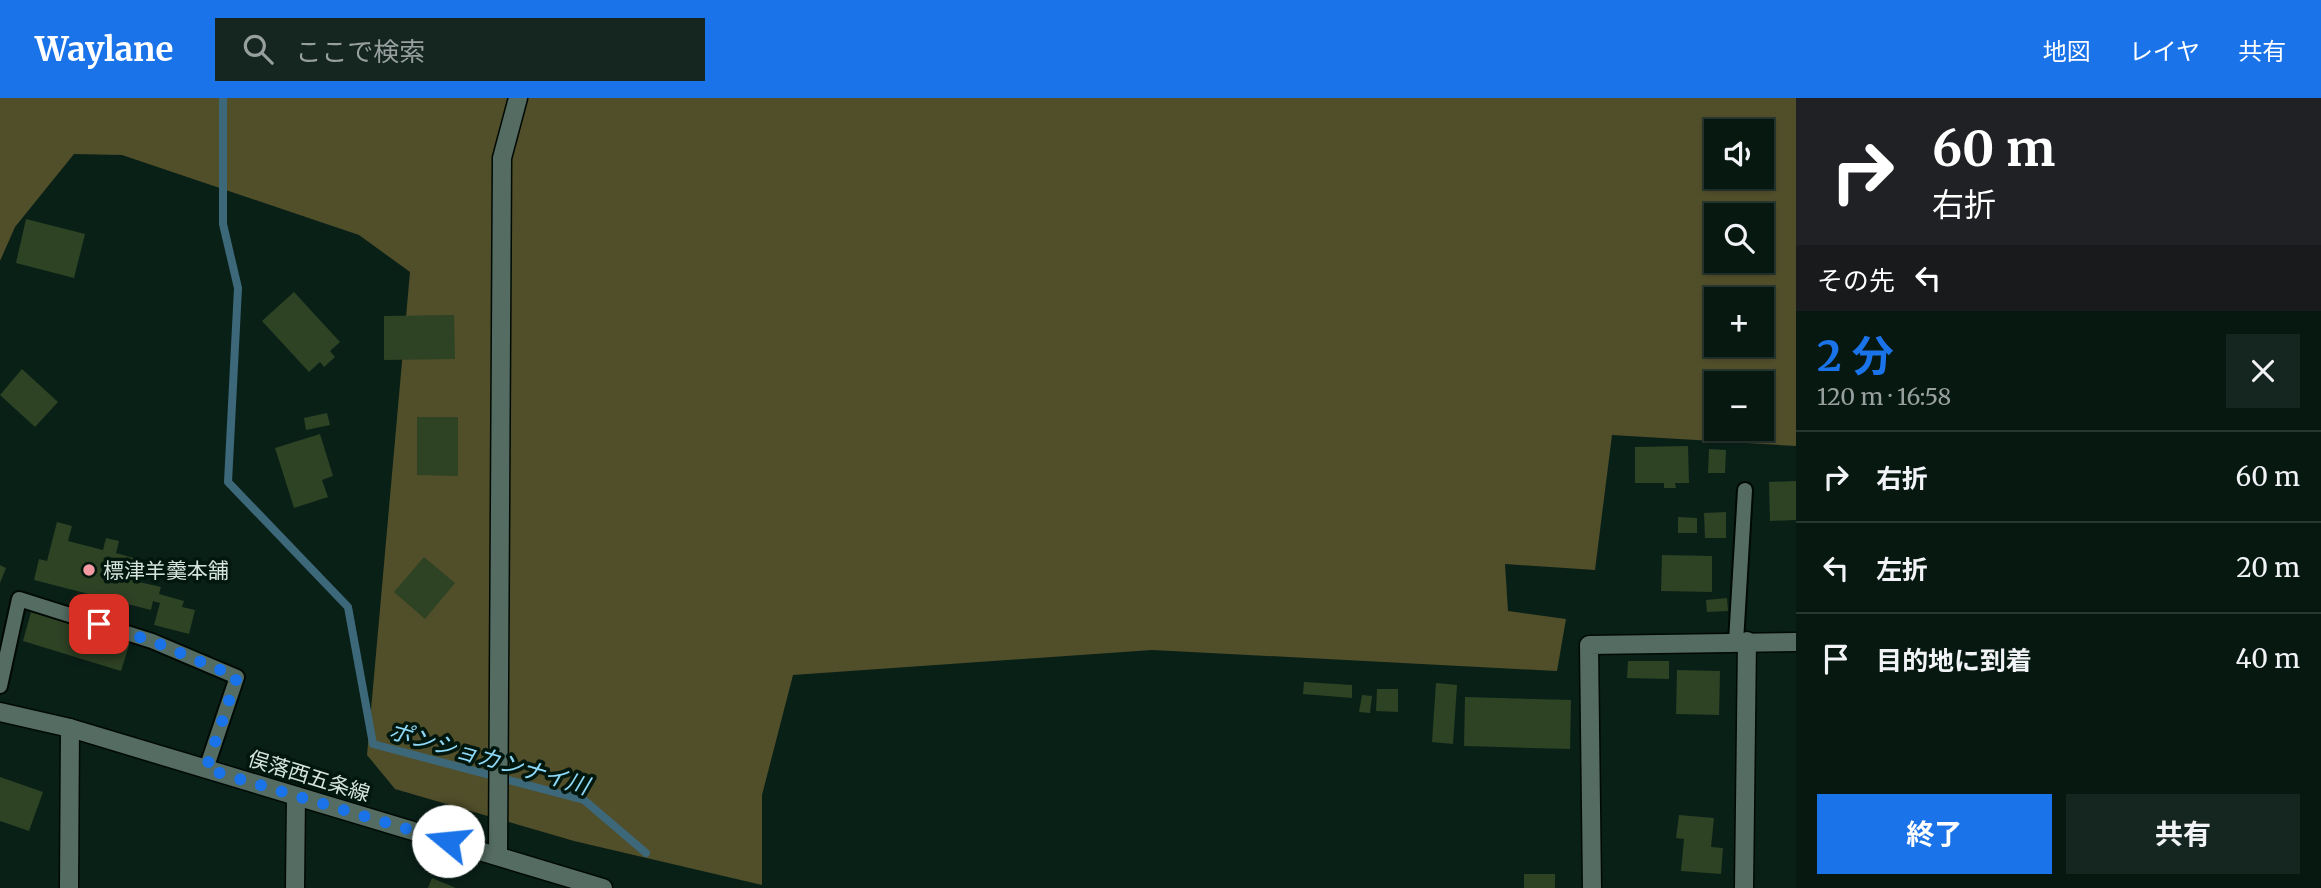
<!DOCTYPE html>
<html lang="ja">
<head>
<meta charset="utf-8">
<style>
  :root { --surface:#071811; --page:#15251f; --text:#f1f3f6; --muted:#98a09f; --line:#283731; --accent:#1a73e8 }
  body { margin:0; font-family:Merriweather,"Noto Sans JP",serif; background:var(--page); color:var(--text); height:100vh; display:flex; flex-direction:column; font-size:26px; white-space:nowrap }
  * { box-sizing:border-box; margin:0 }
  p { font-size:23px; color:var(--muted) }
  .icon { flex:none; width:38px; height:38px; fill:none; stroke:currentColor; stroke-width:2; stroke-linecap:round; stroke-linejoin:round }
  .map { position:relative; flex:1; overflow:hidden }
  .panel { display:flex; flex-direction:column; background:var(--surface); width:525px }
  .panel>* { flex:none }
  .hud { background:#202124; color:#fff; overflow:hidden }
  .tools { position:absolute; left:1704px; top:21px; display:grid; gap:14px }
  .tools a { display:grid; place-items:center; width:70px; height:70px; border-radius:0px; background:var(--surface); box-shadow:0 2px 5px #0004,0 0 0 2px var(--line); font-size:35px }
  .pin { position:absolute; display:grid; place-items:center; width:60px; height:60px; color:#fff; margin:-30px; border-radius:14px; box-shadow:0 4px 10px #0006 }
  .me { position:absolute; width:77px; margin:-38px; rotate:287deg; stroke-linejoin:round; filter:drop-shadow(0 0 5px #0008) }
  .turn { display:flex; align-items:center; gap:24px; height:147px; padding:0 21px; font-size:32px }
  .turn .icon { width:91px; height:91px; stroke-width:2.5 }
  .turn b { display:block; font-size:49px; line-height:60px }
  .then { display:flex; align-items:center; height:66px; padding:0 21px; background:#0003; gap:14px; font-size:26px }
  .round { display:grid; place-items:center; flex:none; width:74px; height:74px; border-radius:0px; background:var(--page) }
  .overview { display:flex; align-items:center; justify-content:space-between; height:119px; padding:0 21px }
  h1 { font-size:42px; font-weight:700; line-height:52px; color:var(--accent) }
  .primary-button { display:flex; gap:14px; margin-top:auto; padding:14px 21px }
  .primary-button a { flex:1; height:80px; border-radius:0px; background:var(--accent); color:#fff; font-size:28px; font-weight:700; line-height:80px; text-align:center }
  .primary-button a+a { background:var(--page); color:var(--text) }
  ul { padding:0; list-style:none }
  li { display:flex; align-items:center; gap:21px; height:91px; padding:0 21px; border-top:2px solid var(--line) }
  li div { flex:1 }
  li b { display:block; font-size:26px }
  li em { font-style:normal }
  header { display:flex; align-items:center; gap:42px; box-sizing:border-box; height:98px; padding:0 35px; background:var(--accent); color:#fff }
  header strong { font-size:33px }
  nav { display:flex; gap:38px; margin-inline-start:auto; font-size:24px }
  .search { width:490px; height:63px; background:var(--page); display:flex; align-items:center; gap:18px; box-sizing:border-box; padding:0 24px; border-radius:0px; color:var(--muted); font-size:26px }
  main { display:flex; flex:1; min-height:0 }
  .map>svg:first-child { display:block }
  .forest { fill:#514e2a; fill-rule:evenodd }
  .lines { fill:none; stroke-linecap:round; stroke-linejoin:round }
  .stream { stroke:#3d6879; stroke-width:8 }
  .building { fill:#2e4224 }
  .lane-casing { stroke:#000904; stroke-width:18 }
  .street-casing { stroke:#000904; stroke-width:21 }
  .secondary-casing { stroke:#000904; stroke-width:21 }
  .lane { stroke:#546c61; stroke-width:14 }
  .street { stroke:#546c61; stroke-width:18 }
  .secondary { stroke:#546c61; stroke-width:18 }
  .route { stroke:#1a73e8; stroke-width:12; stroke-dasharray:0 21.6 }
  .poi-dot { fill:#f49aa2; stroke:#02170e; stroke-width:2.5 }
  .labels { text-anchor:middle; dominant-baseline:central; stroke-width:7; stroke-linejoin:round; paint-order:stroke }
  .poi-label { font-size:21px; fill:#d6e4dd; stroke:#02170e; text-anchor:start }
  .street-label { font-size:21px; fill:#d6e4dd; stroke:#02170e }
  .water-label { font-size:23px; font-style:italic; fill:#8fd9f8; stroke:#02170e }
</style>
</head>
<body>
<header>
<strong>Waylane</strong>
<div class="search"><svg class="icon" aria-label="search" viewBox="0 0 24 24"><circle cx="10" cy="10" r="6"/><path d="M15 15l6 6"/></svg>ここで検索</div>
<nav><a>地図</a><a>レイヤ</a><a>共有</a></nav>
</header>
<main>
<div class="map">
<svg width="1796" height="790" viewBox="0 0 1796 790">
  <rect width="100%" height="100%" fill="#092017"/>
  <!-- forest -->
  <path class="forest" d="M0 0H1796V348L1612 337 1595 472 1505 466 1508 513 1566 521 1557 573 1152 552 793 577 762 697V787L574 743 395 691 367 657 410 174 359 137 122 57 74 56 15 129 0 163ZM1717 33H1762V79H1717ZM1717 117H1762V163H1717ZM1717 201H1762V247H1717ZM1717 285H1762V331H1717Z"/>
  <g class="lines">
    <!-- stream -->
    <polyline class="stream" points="223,0 223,126 238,190 228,384 348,509 373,646 584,702 646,755"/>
  </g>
  <!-- building -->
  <g class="building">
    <polygon points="26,121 85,136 74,180 16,165"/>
    <polygon points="294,194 340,244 330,253 335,259 324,269 320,264 309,274 262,223"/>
    <polygon points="454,217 455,261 384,262 384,218"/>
    <polygon points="22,271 58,304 35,329 0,297"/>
    <polygon points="327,315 330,327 306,332 304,320"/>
    <polygon points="417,319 458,319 458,378 417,377"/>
    <polygon points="320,336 333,378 322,382 328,399 294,410 275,350"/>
    <polygon points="1688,348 1689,385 1675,385 1676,390 1664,390 1664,385 1635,385 1635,349"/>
    <polygon points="1709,351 1726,352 1725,375 1708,375"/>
    <polygon points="1796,383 1796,422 1770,423 1769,384"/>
    <polygon points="1726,414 1726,440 1705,440 1704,415"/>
    <polygon points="1678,419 1697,420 1697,435 1678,435"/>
    <polygon points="57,424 72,428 68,443 103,452 106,440 119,443 116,455 144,463 139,484 161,489 159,496 184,503 182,509 195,512 189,536 154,527 160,505 153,503 151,512 34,482 39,461 47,463"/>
    <polygon points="1662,457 1712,458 1712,494 1661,493"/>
    <polygon points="424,459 455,485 425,521 394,494"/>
    <polygon points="0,467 6,470 0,485"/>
    <polygon points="1727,500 1728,513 1707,514 1706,502"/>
    <polygon points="31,514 130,544 121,573 23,543"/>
    <polygon points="1628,563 1669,563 1669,581 1627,580"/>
    <polygon points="1677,572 1720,573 1719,617 1676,616"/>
    <polygon points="1304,584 1352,587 1352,600 1303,596"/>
    <polygon points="1436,585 1457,587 1453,646 1432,644"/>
    <polygon points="1377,591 1398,591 1398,614 1376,613"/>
    <polygon points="1362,597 1372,598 1370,615 1359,614"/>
    <polygon points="1465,599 1571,602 1570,651 1464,648"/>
    <polygon points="0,679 43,694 29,733 0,723"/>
    <polygon points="1679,717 1714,720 1711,749 1723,750 1721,776 1681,773 1684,741 1676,740"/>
    <rect x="1524" y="776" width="31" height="14"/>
    <polygon points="432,780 456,790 428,790"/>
  </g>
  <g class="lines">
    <defs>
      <g id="lane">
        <polyline points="1736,544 1745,392"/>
        <polyline points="0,588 19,501 152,543 237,579 206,671"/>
      </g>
      <g id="street">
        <polyline points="498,758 502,60 518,0"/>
        <polyline points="69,790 70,630"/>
        <polyline points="295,790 296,698"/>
        <polyline points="1592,790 1589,547 1796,544"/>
        <polyline points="1744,790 1747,543"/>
      </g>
      <polyline id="secondary" points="0,614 70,630 603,790"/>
    </defs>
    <!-- lane casing -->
    <use href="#lane" class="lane-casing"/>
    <!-- street casing -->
    <use href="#street" class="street-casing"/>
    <!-- secondary casing -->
    <use href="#secondary" class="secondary-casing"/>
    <!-- lane -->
    <use href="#lane" class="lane"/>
    <!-- street -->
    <use href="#street" class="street"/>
    <!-- secondary -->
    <use href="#secondary" class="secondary"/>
  </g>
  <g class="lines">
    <!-- route -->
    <polyline class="route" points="99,526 152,543 237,579 206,671 448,743"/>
  </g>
  <!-- markers -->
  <circle class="poi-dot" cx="89" cy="472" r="7"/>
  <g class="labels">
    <!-- poi labels -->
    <g class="poi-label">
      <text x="103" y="472">標津羊羹本舗</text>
    </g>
    <!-- street labels -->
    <g class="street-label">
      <text transform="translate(309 678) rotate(17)">俣落西五条線</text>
    </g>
    <!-- water labels -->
    <g class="water-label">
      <text transform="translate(489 660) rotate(16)">ポンショカンナイ川</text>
    </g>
  </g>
</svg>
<div class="tools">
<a><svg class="icon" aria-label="sound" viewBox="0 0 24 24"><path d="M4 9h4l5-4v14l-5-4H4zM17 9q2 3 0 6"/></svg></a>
<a><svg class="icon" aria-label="search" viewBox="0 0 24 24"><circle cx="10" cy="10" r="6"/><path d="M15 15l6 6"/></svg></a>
<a>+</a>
<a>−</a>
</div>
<div class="pin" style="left:99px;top:526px;background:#d93025"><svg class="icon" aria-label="arrive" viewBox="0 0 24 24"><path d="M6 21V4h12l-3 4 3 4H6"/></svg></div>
<svg class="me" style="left:448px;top:743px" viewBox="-20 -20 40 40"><circle r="19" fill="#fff"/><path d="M0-13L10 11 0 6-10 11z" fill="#1a73e8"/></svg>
</div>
<section class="panel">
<div class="hud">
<div class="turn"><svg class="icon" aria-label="right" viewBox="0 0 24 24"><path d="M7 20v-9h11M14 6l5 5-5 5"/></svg><div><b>60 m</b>右折</div></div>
<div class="then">その先<svg class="icon" aria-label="left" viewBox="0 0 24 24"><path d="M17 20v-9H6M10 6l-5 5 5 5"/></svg></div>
</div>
<div class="overview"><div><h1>2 分</h1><p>120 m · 16:58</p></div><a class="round"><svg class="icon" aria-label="close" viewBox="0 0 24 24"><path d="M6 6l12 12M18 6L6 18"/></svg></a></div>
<ul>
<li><svg class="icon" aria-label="right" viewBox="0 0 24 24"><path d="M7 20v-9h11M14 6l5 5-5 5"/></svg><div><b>右折</b></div><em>60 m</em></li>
<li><svg class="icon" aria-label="left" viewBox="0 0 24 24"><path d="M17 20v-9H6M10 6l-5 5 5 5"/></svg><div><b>左折</b></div><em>20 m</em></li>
<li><svg class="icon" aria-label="arrive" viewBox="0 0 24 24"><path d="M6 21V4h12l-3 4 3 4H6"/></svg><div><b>目的地に到着</b></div><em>40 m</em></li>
</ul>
<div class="primary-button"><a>終了</a><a>共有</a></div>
</section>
</main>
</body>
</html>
